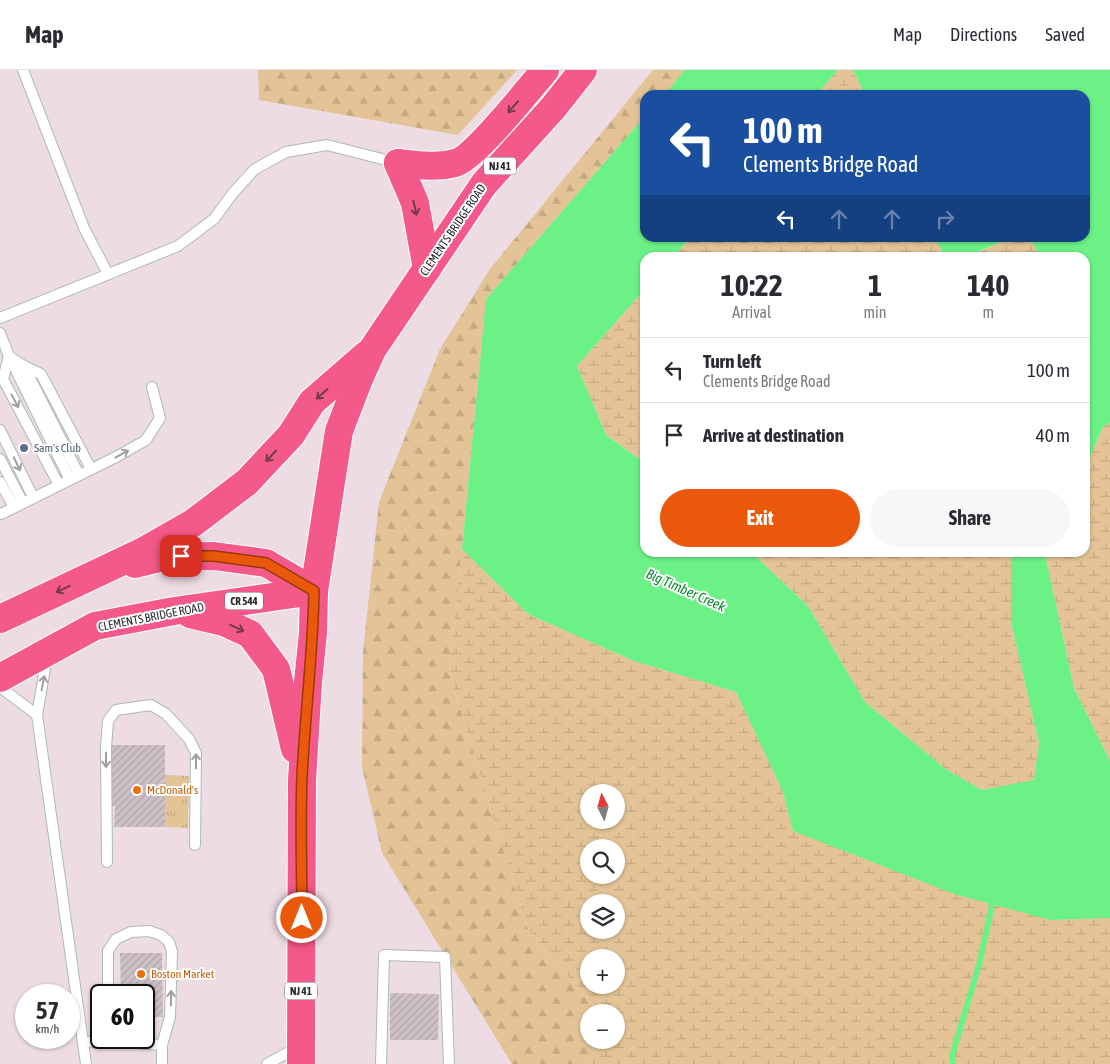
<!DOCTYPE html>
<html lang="en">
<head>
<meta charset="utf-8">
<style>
  :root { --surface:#fff; --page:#f7f7f7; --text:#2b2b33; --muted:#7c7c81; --line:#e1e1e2; --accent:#ea580c }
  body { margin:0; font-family:"Asap Condensed",sans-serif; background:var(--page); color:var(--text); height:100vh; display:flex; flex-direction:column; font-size:19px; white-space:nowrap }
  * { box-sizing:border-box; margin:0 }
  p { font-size:16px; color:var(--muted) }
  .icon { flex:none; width:28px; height:28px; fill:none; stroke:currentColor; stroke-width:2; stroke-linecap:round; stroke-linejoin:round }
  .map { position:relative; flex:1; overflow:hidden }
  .sheet { position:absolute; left:640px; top:182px; width:450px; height:305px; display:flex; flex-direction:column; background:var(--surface); border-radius:15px; box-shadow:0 1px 4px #0004 }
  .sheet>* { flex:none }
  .banner { position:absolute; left:640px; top:20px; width:450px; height:152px; border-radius:15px; box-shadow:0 1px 4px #0004; background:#1a4fa0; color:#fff; overflow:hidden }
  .needle { width:32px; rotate:354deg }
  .fabs { position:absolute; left:580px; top:714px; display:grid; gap:10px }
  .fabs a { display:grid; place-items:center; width:45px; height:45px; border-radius:50%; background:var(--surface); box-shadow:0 1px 4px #0004; font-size:25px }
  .speed { position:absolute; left:15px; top:914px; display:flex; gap:10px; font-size:25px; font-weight:700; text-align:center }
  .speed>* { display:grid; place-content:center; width:65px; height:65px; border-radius:50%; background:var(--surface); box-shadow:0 1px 4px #0004; line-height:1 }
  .speed small { font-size:12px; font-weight:400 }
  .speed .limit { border:2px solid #111; border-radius:8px; background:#fff; color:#111 }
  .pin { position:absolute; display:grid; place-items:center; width:42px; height:42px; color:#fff; margin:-21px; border-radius:10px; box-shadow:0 2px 8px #0006 }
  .me { position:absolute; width:55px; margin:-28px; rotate:0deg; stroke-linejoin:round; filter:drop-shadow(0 0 4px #0008) }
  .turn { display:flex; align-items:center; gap:18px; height:105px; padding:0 20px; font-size:22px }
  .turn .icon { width:65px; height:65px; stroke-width:2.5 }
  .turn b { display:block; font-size:35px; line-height:42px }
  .lanes { display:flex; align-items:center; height:48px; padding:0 20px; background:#0003; justify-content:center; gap:25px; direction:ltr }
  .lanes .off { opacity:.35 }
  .eta { display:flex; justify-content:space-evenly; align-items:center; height:85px; text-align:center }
  .eta b { font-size:30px; font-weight:700; line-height:35px }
  .cta { display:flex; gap:10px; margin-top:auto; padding:10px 20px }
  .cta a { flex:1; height:58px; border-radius:30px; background:var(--accent); color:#fff; font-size:20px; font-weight:700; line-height:58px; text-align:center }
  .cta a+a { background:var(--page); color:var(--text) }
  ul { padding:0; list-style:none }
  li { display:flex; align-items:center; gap:15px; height:65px; padding:0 20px; border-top:1px solid var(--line) }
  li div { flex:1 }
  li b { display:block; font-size:19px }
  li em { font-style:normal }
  header { display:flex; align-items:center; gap:30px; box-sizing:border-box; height:70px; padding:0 25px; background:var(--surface); border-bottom:1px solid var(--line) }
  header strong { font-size:24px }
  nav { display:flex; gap:28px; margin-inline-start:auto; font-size:18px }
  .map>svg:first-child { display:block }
  .grass { fill:url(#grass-tufts) }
  .forest { fill:url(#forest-firs) }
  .wetland { fill:url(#wetland-marsh); fill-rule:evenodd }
  .water { fill:#6cf186 }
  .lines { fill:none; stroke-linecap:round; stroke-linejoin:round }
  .stream { stroke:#6cf186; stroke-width:6 }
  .building { fill:url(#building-hatch) }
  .service-casing { stroke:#acbab7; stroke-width:12 }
  .primary-casing { stroke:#fff; stroke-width:30 }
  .service { stroke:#fff; stroke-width:10 }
  .primary { stroke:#f45a89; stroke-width:28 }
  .oneway { stroke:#713b4b }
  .oneway2 { stroke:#9f9f9f }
  .route-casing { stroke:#983908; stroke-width:12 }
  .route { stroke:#ea580c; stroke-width:9 }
  .service-dot { fill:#5c6f8a; stroke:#fff; stroke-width:2 }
  .food-dot { fill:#e8710a; stroke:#fff; stroke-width:2 }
  .labels { text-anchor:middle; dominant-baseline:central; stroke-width:4; stroke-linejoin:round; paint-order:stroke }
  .shield { fill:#fff; stroke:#6a6a6a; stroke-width:1 }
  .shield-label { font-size:11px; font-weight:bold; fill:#2a2a2a }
  .street-label { font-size:12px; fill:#2a2a2a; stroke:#fff }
  .service-label { font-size:12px; fill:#4e5e75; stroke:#fff; text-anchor:start }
  .food-label { font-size:12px; fill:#c56008; stroke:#fff; text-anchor:start }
  .water-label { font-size:14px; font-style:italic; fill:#0b892d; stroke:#fff }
</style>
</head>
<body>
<header>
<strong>Map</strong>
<nav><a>Map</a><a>Directions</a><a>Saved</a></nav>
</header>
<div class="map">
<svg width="1110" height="994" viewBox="0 0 1110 994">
  <defs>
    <pattern id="grass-tufts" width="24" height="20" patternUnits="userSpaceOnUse" patternTransform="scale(1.25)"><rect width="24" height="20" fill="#e4c497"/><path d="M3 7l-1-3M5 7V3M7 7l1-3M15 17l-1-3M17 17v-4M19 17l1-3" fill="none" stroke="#c4a982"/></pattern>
    <pattern id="forest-firs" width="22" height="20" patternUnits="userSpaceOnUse" patternTransform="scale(1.25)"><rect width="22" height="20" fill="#e4c497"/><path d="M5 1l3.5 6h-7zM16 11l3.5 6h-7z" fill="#c4a982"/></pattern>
    <pattern id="wetland-marsh" width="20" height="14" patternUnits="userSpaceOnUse" patternTransform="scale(1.25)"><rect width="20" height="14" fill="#e4c497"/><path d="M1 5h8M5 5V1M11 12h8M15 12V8" fill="none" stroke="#c4a982"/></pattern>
    <pattern id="building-hatch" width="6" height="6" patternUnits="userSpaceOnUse" patternTransform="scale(1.25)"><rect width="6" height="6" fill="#cec0c7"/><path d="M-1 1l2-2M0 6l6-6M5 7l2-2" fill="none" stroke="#b1a5ab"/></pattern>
  </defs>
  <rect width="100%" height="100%" fill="#eddce4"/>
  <!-- grass -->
  <polygon class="grass" points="165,705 189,706 188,758 165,757"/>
  <!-- forest -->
  <g class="forest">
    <polygon points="258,0 517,0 458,65 259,30"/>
    <polygon points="653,0 685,0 664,25 645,25 645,46 486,229 462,479 449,602 527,857 598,942 589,942 589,970 599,970 588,994 512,994 382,783 362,697 363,582 379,432 440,279 490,199"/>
  </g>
  <!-- wetland -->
  <g class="wetland">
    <polygon points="838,0 853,0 865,25 816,25"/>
    <polygon points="690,168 935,168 945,187 673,188"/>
    <polygon points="1011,168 1029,168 1041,187 965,188"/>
    <polygon points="645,219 645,393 606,365 577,296"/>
    <polygon points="1110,352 1110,691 1074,618 1046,489 1049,483 1085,482 1085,399 1103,357"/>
    <path d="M462 479 528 544 634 591 736 622 783 722 793 761 1050 850 1110 848V994H588L599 970H616V942H598L527 857 449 602ZM589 722H616V750H589ZM589 778H616V805H589ZM589 832H616V860H589ZM589 888H616V915H589Z"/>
    <polygon points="752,483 1011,483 1011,552 1039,673 1034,711 982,720 947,700 865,632 808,536"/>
  </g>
  <!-- water -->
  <g class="water">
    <polygon points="685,0 838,0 816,25 664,25"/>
    <polygon points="853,0 1110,0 1110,352 1103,357 1085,399 1085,266 1087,263 1085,261 1085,188 1041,187 1029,168 1085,168 1085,25 865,25"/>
    <polygon points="645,46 645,168 690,168 673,187 645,188 645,219 577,296 606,365 645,393 645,482 752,483 808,536 865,632 947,700 982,720 1034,710 1039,673 1011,552 1011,483 1049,483 1046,489 1074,618 1110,691 1110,848 1050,850 954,824 793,761 783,722 736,622 634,591 528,544 462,479 486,229"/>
    <polygon points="935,168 1011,168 965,187 945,187"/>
  </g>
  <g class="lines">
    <!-- stream -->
    <polyline class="stream" points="953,994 952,987 956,972 979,895 994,826"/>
  </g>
  <!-- building -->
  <g class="building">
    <polygon points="109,675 165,675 165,757 114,757 115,736 109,736"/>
    <polygon points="120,883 162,883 163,947 144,947 144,925 121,925"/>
    <polygon points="390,923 439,924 438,970 390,970"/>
  </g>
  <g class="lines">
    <defs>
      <g id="service">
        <polyline points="23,0 84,158 108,204"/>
        <polyline points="0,248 178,176 214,149 233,123 255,99 286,82 327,75 398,93"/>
        <polyline points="0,263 9,286 70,410"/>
        <polyline points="9,286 3,309 59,415"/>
        <polyline points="10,287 24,296 79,405"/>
        <polyline points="24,296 41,304 91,399"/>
        <polyline points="0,360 33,427"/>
        <polyline points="0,389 23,433"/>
        <polyline points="0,412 14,437"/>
        <polyline points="0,443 1,444 118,386 146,370 160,348 152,317"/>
        <polyline points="47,587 37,645 86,994"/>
        <polyline points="0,617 37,645"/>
        <polyline points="107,792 106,677 108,651 116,640 151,635 166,644 189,669 196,683 195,775"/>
        <polyline points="108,925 108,881 116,869 131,862 149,861 161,865 169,872 172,881 170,947 162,975"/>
        <polyline points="83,972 108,971 162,975 162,994"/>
        <polyline points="267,994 300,976"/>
        <polyline points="381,994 384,885 445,887 449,994"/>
      </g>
      <g id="primary">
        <path d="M398 93C417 95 436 98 455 93 473 89 530 18 545 0"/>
        <polyline points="398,93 415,133 427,199"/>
        <polyline points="135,494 164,487 214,486 266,493 314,521"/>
        <polyline points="190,544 224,552 250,564 276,599 295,679"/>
        <polyline points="0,549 144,481 193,453 247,412 291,365 312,332 366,285"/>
        <polyline points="0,608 95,556 174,541 314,521"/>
        <polyline points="301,994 302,710 308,612 313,563 314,521 339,361 359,309 372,280 484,114 553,38 583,0"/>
      </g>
    </defs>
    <!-- service casing -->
    <use href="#service" class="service-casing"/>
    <!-- primary casing -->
    <use href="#primary" class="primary-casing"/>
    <!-- service -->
    <use href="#service" class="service"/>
    <!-- primary -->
    <use href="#primary" class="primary"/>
  </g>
  <!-- one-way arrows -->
  <defs><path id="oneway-shaft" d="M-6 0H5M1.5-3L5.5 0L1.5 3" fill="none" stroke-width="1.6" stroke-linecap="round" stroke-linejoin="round" transform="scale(1.25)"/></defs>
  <g class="oneway">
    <use href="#oneway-shaft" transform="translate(513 37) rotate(131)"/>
    <use href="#oneway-shaft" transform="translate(415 138) rotate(77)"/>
    <use href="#oneway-shaft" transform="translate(322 324) rotate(139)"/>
    <use href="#oneway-shaft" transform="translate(271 386) rotate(133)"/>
    <use href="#oneway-shaft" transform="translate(63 519) rotate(155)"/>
    <use href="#oneway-shaft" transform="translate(237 558) rotate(25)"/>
  </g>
  <g class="oneway2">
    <use href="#oneway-shaft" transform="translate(15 331) rotate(62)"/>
    <use href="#oneway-shaft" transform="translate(122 384) rotate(-29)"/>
    <use href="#oneway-shaft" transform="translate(17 394) rotate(64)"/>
    <use href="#oneway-shaft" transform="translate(43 613) rotate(-79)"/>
    <use href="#oneway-shaft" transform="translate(106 690) rotate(90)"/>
    <use href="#oneway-shaft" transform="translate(196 691) rotate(-90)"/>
    <use href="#oneway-shaft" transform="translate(171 928) rotate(-89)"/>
  </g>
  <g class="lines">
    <defs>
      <path id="route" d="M181 486H214L266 493 314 521C313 583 305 645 302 707 300 754 302 801 302 848"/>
    </defs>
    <!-- route casing -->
    <use href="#route" class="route-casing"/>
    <!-- route -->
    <use href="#route" class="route"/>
  </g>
  <!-- markers -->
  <circle class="service-dot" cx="24" cy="378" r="5"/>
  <g class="food-dot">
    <circle cx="137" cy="720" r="5"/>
    <circle cx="141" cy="904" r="5"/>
  </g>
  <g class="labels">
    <!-- shield labels -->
    <g class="shield">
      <rect x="484" y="87.5" width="32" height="17" rx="4"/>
      <rect x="225" y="522.5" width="38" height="17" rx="4"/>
      <rect x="285" y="912.5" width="32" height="17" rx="4"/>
    </g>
    <g class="shield-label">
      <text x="500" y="96">NJ 41</text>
      <text x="244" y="531">CR 544</text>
      <text x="301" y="921">NJ 41</text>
    </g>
    <!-- street labels -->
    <g class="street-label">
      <text transform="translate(453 160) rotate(-56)">CLEMENTS BRIDGE ROAD</text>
      <text transform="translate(151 547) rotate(-11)">CLEMENTS BRIDGE ROAD</text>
    </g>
    <!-- service labels -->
    <g class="service-label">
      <text x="34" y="378">Sam's Club</text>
    </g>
    <!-- food labels -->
    <g class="food-label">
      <text x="147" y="720">McDonald's</text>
      <text x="151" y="904">Boston Market</text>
    </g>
    <!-- water labels -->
    <g class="water-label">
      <text transform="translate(686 520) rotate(24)">Big Timber Creek</text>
    </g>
  </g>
</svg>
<div class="fabs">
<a><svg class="needle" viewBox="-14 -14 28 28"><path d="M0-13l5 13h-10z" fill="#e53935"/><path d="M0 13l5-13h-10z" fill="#7c7c81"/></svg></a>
<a><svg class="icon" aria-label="search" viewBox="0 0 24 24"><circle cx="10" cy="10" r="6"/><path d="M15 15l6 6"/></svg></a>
<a><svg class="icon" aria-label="layers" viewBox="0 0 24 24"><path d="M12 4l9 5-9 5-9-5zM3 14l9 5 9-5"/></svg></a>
<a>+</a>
<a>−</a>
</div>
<div class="speed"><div>57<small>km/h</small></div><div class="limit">60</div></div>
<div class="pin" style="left:181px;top:486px;background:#d93025"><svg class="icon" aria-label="arrive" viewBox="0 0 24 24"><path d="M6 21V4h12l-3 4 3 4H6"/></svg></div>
<svg class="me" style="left:302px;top:848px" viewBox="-20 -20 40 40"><circle r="17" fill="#ea580c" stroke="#fff" stroke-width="3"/><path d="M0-11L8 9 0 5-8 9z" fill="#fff"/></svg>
<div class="banner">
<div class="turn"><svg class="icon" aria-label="left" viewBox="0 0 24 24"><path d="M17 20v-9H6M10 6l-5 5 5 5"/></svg><div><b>100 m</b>Clements Bridge Road</div></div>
<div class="lanes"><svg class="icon" aria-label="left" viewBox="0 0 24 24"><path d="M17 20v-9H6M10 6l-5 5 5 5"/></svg><svg class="icon off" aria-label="ahead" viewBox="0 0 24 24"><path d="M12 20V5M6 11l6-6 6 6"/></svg><svg class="icon off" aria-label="ahead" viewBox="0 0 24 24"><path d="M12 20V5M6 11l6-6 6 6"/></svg><svg class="icon off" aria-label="right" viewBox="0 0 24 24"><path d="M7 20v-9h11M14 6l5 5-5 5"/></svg></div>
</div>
<section class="sheet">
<div class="eta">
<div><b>10:22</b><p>Arrival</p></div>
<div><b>1</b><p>min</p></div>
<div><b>140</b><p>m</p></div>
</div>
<ul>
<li><svg class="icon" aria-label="left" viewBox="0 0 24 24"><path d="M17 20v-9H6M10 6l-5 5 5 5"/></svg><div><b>Turn left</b><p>Clements Bridge Road</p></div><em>100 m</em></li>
<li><svg class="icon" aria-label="arrive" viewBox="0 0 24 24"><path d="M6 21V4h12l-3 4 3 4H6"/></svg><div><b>Arrive at destination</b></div><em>40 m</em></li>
</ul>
<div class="cta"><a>Exit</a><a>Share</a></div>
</section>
</div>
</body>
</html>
